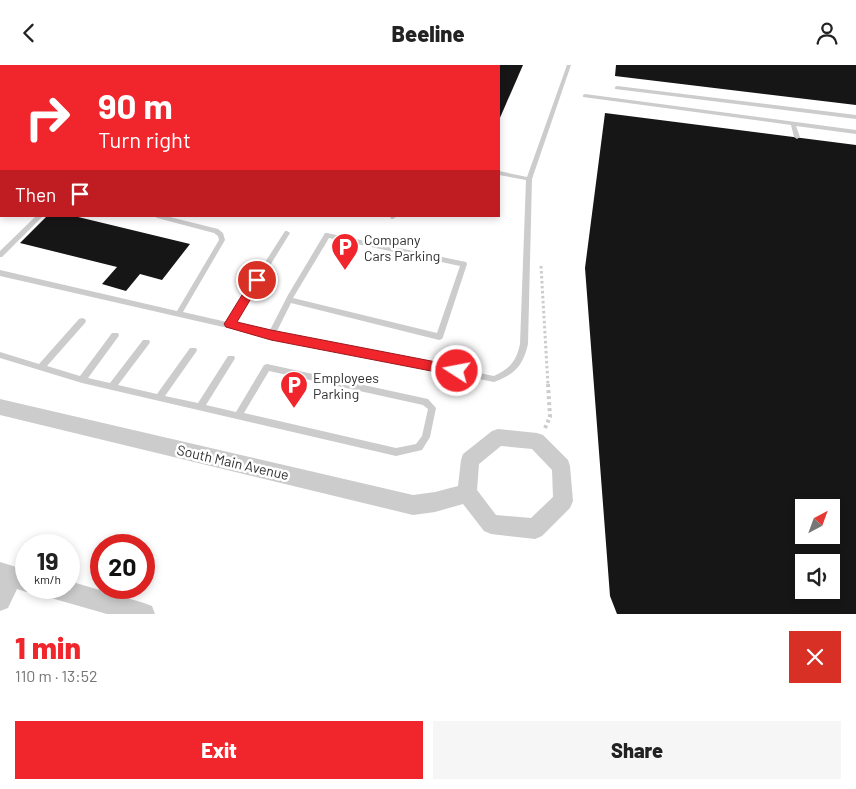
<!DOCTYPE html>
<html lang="en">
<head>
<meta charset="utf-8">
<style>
  :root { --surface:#fff; --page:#f6f6f6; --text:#222; --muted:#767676; --accent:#f1252c }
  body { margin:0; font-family:Barlow,sans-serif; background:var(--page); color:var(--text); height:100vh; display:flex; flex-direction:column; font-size:19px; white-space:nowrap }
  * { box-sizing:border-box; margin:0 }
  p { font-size:16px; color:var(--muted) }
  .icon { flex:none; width:28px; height:28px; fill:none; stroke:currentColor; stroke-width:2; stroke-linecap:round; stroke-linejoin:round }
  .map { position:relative; height:549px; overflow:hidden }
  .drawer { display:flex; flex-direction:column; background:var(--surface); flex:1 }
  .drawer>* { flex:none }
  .guide { position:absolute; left:0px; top:0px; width:500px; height:152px; box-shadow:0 2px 8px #0003; background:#f1252c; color:#fff; overflow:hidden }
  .needle { width:32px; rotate:41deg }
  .tools { position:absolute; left:795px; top:434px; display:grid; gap:10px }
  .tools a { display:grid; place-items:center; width:45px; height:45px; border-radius:0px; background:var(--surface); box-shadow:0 2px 8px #0003; font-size:25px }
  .speed { position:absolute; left:15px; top:469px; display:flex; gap:10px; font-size:25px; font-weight:700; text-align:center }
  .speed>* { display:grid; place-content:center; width:65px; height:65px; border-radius:50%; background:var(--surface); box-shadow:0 2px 8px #0003; line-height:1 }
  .speed small { font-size:12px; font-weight:400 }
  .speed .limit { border:8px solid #d22; background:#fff; color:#111 }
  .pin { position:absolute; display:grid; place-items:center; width:42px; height:42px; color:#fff; margin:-21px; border:2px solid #fff; border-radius:50%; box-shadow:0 1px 5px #0007 }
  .me { position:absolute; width:55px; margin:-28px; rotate:281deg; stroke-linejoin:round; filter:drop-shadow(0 0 4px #0008) }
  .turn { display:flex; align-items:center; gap:18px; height:105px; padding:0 15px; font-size:22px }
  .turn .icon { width:65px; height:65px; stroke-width:2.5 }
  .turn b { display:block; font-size:35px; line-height:42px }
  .then { display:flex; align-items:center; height:48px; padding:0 15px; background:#0003; gap:10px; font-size:19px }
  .round { display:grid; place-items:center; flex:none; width:52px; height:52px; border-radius:0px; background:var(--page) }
  .overview { display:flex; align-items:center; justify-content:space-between; height:85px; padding:0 15px }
  h1 { font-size:30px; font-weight:800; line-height:38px; color:var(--accent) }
  .primary-button { display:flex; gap:10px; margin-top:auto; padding:10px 15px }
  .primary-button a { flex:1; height:58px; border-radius:0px; background:var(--accent); color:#fff; font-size:20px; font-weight:800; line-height:58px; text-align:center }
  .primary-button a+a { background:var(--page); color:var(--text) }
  header { display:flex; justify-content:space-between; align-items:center; height:65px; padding:0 15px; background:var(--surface); font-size:22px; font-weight:800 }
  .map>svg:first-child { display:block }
  .building { fill:#161616; fill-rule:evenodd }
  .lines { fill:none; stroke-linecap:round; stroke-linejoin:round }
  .path-far1 { stroke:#ccc; stroke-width:3; stroke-dasharray:2.5 2.5; stroke-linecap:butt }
  .path { stroke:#ccc; stroke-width:4; stroke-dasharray:3 3; stroke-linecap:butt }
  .lane { fill:#ccc; fill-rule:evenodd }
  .street { fill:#ccc; fill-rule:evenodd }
  .route { fill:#f1252c; stroke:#9d181d }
  .labels { text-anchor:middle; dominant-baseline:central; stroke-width:5; stroke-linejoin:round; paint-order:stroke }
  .poi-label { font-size:14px; fill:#2f2f2f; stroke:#fff; text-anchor:start }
  .street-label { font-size:14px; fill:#2f2f2f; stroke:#fff }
</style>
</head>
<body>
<header><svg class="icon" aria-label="back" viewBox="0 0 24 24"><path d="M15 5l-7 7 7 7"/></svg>Beeline<svg class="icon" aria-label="person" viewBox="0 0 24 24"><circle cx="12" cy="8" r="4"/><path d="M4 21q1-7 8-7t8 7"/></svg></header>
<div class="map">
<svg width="856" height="549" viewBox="0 0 856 549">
  <rect width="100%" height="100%" fill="#fff"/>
  <!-- building -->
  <g class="building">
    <polygon points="499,0 523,0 499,55"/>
    <polygon points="616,0 856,0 856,40 615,11"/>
    <path d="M605 48 856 80V549H617L610 531 585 203ZM804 442H831V470H804ZM804 498H831V525H804Z"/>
    <polygon points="47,151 74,151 190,179 162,215 140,209 126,226 102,219 117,202 20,178"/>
  </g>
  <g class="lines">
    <!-- path-far1 -->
    <polyline class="path-far1" points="541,201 548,320"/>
    <!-- path -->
    <polyline class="path" points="545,363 550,352 548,319"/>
    <!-- lane -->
    <g class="lane">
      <polygon points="198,0 203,0 202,1 198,1"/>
      <path d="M567 0H571L532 114 528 279C523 301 515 309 494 317L271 273 0 211V205L177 246 219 175 218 171 214 168 157 153 154 151H166L218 164 223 168 225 175 183 247 227 257 285 166H287L290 168 234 259 269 267 288 230 325 168H327L466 197 467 199 443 272 442 274 439 275 291 238 276 268 494 311C510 303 516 297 520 279L526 115 499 110V106L527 112ZM329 173 460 201 437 268 293 233Z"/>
      <polygon points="617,21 856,50 856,54 615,24 615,22"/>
      <polygon points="585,29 856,65 856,69 796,61 800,72 797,74 794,72 791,60 583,32 583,30"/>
      <polygon points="36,151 43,151 2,192 0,192 0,186"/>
      <polygon points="390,151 396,151 396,152 393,154 391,154"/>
      <path d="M82 253 85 254 86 256 85 258 47 301 80 311 112 268H118L119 270 118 272 88 313 110 318 143 275H149L150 277 149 279 118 320 157 329 190 283H196L197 285 196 287 165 331 198 338 228 291H234L235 293 234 295 206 340 236 347 264 300 267 299 428 334 436 343 430 372 422 385 396 391 82 318 0 293V287L39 299 79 254ZM269 306 423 340 428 344 422 371 416 379 396 383 244 348Z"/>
    </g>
    <!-- street -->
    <g class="street">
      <path d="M0 334 413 430 435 427 458 421 461 395 463 389 492 366 498 364 537 368 543 370 568 395 570 401 573 436 570 443 542 471 535 474 491 469 484 466 463 439 435 447 413 450 0 350ZM501 381 532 384 552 405 553 432 531 453 496 450 477 425 479 399Z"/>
      <polygon points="0,497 26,505 26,522 34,522 26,527 17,524 8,543 0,546"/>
      <polygon points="69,516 144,538 152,541 155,549 107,549 51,533 43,530 40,522 69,522"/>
    </g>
  </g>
  <!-- route -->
  <polygon class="route" points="257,211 262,215 237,257 271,265 457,301 461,303 463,306 461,310 457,311 271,275 226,262 224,259 226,256 253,212"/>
  <!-- icons -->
  <defs>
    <symbol id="parking-pin" viewBox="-11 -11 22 30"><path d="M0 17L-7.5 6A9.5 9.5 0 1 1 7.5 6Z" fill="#f1252c" stroke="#fff"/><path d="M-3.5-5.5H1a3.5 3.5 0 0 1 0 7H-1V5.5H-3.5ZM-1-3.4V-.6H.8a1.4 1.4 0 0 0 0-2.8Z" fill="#fff"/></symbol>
  </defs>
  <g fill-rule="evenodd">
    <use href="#parking-pin" x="329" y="166" width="32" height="43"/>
    <use href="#parking-pin" x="278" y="304" width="32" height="43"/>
  </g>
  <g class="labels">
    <!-- poi labels -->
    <g class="poi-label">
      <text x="364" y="174">Company<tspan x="364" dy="16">Cars Parking</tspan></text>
      <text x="313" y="312">Employees<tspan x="313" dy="16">Parking</tspan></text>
    </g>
    <!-- street labels -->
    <g class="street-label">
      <text transform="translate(233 397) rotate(13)">South Main Avenue</text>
    </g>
  </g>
</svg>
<div class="tools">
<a><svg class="needle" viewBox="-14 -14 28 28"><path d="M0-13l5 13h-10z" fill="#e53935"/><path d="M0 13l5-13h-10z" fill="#767676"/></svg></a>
<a><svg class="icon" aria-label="sound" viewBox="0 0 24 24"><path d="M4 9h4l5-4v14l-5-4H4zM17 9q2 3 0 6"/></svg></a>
</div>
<div class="speed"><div>19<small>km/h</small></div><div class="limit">20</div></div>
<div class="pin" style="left:257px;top:215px;background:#d93025"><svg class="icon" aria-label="arrive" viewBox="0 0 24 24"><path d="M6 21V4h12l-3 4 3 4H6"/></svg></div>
<svg class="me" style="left:457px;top:306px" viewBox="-20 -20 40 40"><circle r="17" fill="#f1252c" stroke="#fff" stroke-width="3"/><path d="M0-11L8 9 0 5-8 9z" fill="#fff"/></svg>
<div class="guide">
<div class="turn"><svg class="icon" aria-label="right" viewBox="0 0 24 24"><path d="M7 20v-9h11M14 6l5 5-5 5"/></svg><div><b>90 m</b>Turn right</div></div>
<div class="then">Then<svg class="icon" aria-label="arrive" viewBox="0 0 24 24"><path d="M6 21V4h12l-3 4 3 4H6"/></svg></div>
</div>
</div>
<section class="drawer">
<div class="overview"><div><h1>1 min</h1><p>110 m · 13:52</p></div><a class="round" style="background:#d93025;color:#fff"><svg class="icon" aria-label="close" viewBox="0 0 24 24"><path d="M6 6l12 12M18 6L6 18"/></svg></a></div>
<div class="primary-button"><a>Exit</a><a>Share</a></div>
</section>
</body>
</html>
